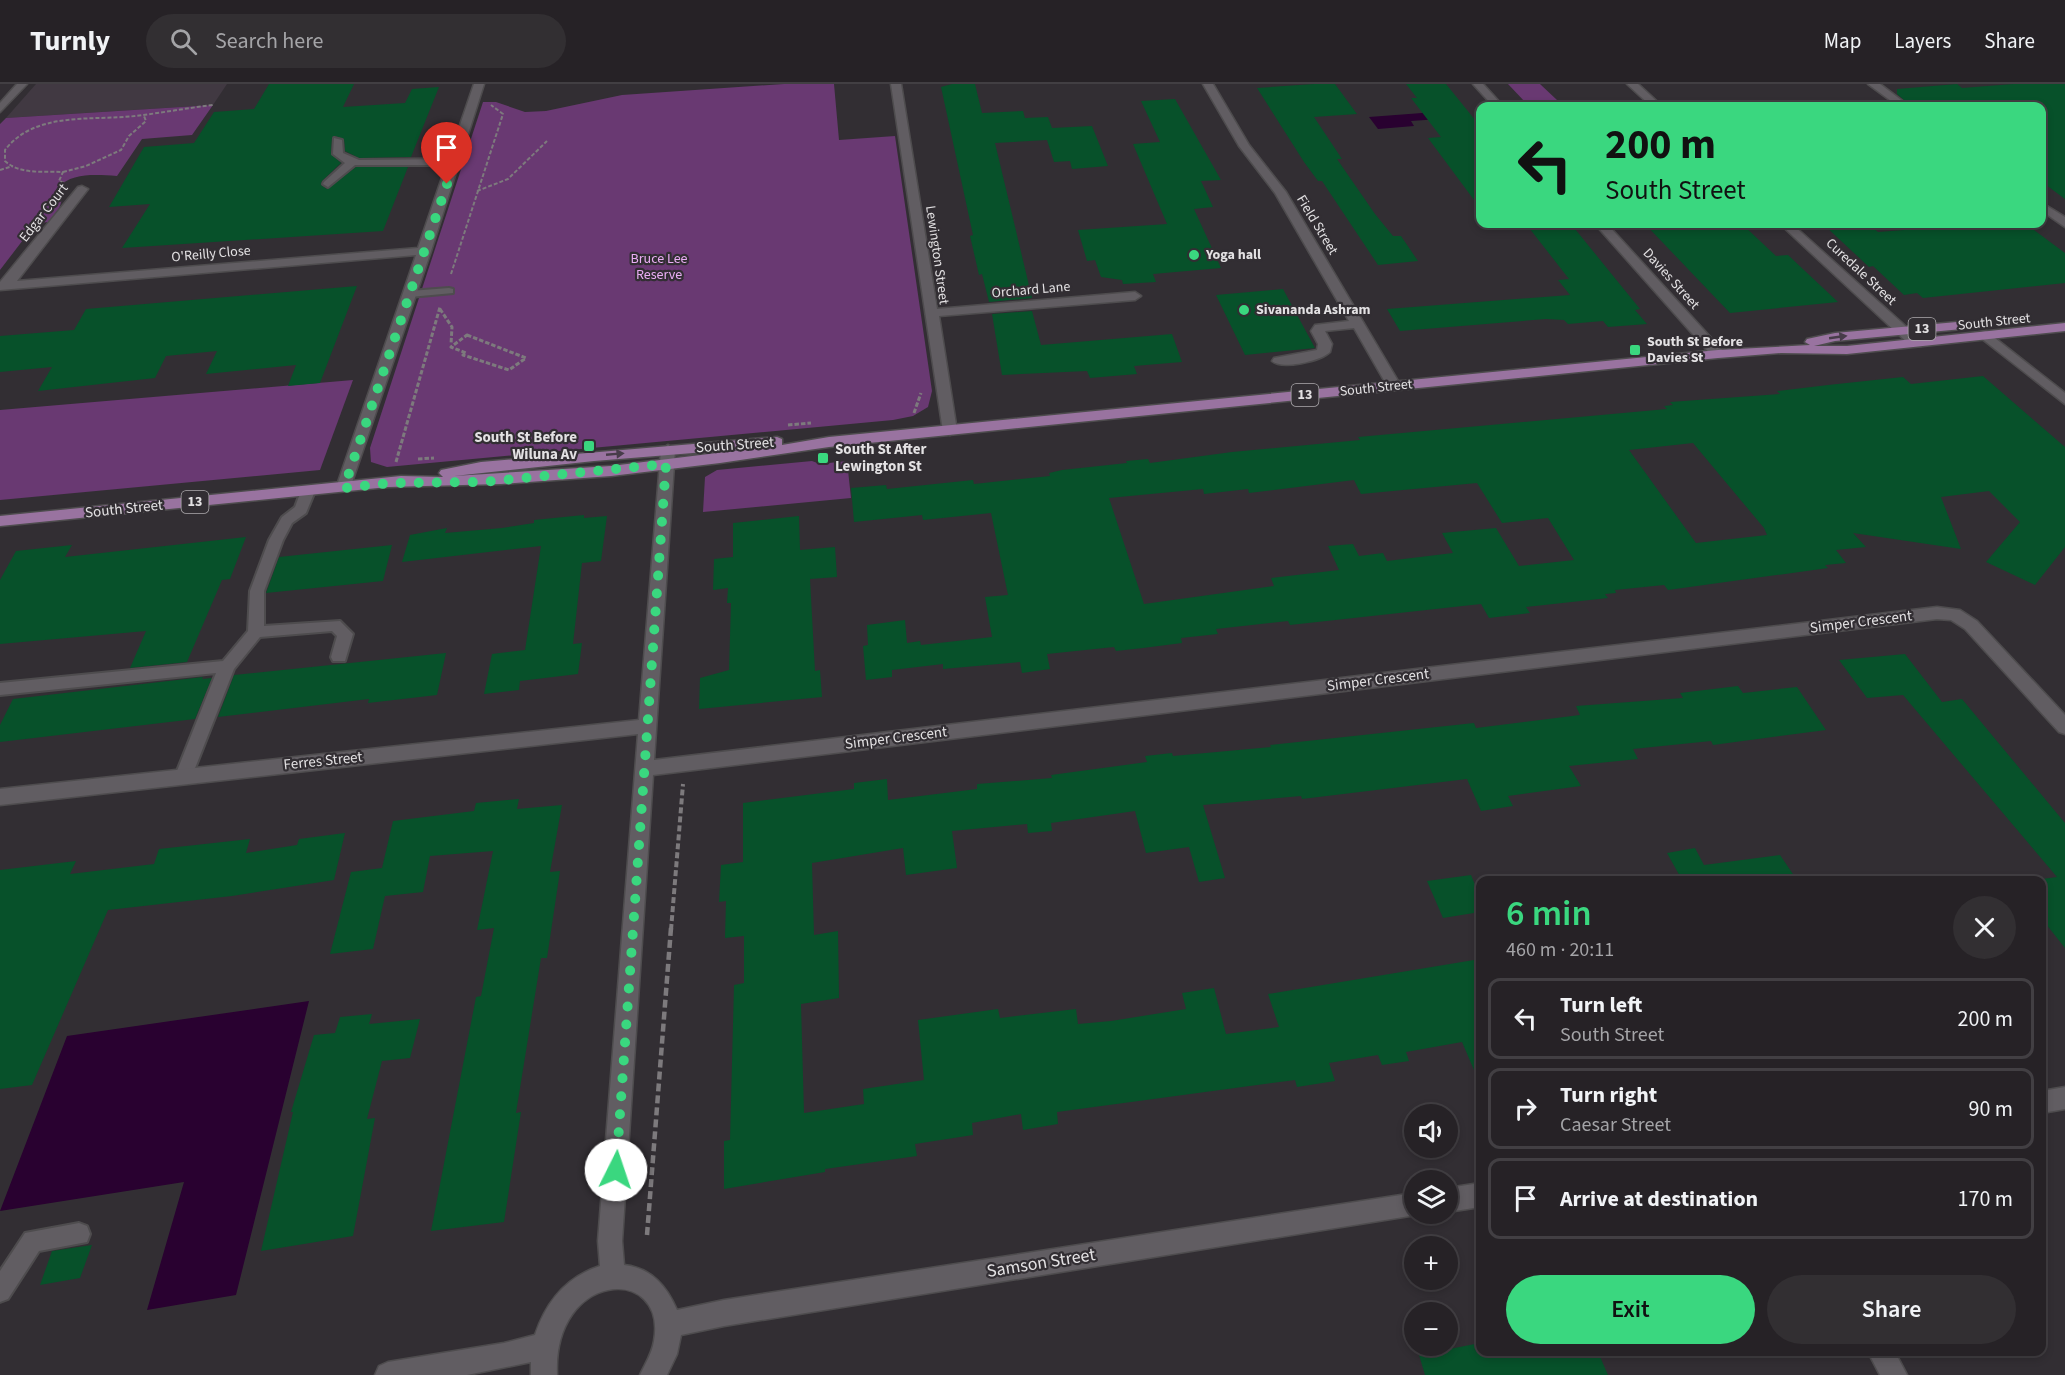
<!DOCTYPE html>
<html lang="en">
<head>
<meta charset="utf-8">
<style>
  :root { --surface:#262226; --page:#322f32; --text:#f1f3f6; --muted:#a4a4a7; --line:#423f43; --accent:#3ad77f }
  body { margin:0; font-family:"Source Sans 3",sans-serif; background:var(--page); color:var(--text); height:100vh; display:flex; flex-direction:column; font-size:22px; white-space:nowrap }
  * { box-sizing:border-box; margin:0 }
  p { font-size:20px; color:var(--muted) }
  .icon { flex:none; width:33px; height:33px; fill:none; stroke:currentColor; stroke-width:2; stroke-linecap:round; stroke-linejoin:round }
  .map { position:relative; flex:1; overflow:hidden }
  .sheet { position:absolute; left:1476px; top:792px; width:570px; height:480px; display:flex; flex-direction:column; background:var(--surface); border-radius:12px; box-shadow:0 3px 9px #0003,0 0 0 2px var(--line) }
  .sheet>* { flex:none }
  .top-card { position:absolute; left:1476px; top:18px; width:570px; height:126px; border-radius:12px; box-shadow:0 3px 9px #0003,0 0 0 2px var(--line); background:#3ad77f; color:#111; overflow:hidden }
  .controls { position:absolute; left:1404px; top:1020px; display:grid; gap:12px }
  .controls a { display:grid; place-items:center; width:54px; height:54px; border-radius:50%; background:var(--surface); box-shadow:0 3px 9px #0003,0 0 0 2px var(--line); font-size:30px }
  .pin { position:absolute; display:grid; place-items:center; width:51px; height:51px; color:#fff; margin:-62px -26px; border-radius:50% 50% 50% 0; rotate:-45deg; box-shadow:0 0 6px #0007 }
  .pin .icon { rotate:45deg }
  .me { position:absolute; width:66px; margin:-33px; rotate:4deg; stroke-linejoin:round; filter:drop-shadow(0 0 4px #0008) }
  .turn { display:flex; align-items:center; gap:21px; height:126px; padding:0 30px; font-size:27px }
  .turn .icon { width:78px; height:78px; stroke-width:2.5 }
  .turn b { display:block; font-size:42px; line-height:51px }
  .round { display:grid; place-items:center; flex:none; width:63px; height:63px; border-radius:32px; background:var(--page) }
  .headline { display:flex; align-items:center; justify-content:space-between; height:102px; padding:0 30px }
  h1 { font-size:36px; font-weight:600; line-height:45px; color:var(--accent) }
  .button { display:flex; gap:12px; margin-top:auto; padding:12px 30px }
  .button a { flex:1; height:69px; border-radius:36px; background:var(--accent); color:#111; font-size:24px; font-weight:600; line-height:69px; text-align:center }
  .button a+a { background:var(--page); color:var(--text) }
  ul { padding:0; list-style:none }
  li { display:flex; align-items:center; gap:18px; height:81px; margin:0 12px 9px; padding:0 18px; border:3px solid var(--line); border-radius:12px }
  li div { flex:1 }
  li b { display:block; font-size:22px }
  li em { font-style:normal }
  header { display:flex; align-items:center; gap:36px; box-sizing:border-box; height:84px; padding:0 30px; background:var(--surface); border-bottom:2px solid var(--line) }
  header strong { font-size:28px }
  nav { display:flex; gap:33px; margin-inline-start:auto; font-size:21px }
  .search { width:420px; height:54px; background:var(--page); display:flex; align-items:center; gap:15px; box-sizing:border-box; padding:0 21px; border-radius:33px; color:var(--muted); font-size:22px }
  .map>svg:first-child { display:block }
  .built { fill:#413942 }
  .green { fill:#693972 }
  .water { fill:#290130 }
  .building { fill:#07512a; fill-rule:evenodd }
  .lines { fill:none; stroke-linecap:round; stroke-linejoin:round }
  .service-casing { stroke:#4e4c4e; stroke-width:4 }
  .minor-casing { stroke:#4e4c4e; stroke-width:3 }
  .primary-casing { stroke:#4e4c4e; stroke-width:3 }
  .path-far3 { stroke:#7d7a7d; stroke-width:2; stroke-dasharray:4 2; stroke-linecap:butt }
  .path-far2 { stroke:#7d7a7d; stroke-width:3; stroke-dasharray:4.5 2; stroke-linecap:butt }
  .path-far1 { stroke:#7d7a7d; stroke-width:4; stroke-dasharray:6 3; stroke-linecap:butt }
  .path { stroke:#7d7a7d; stroke-width:4.5; stroke-dasharray:8 4; stroke-linecap:butt }
  .service { fill:#615d62; fill-rule:evenodd }
  .minor { fill:#615d62; fill-rule:evenodd }
  .primary { fill:#9973a0; fill-rule:evenodd }
  .oneway { fill:#473c49 }
  .route { stroke:#3ad77f; stroke-width:10; stroke-dasharray:0 18 }
  .poi-dot { fill:#3ad77f; stroke:#322e33; stroke-width:2 }
  .labels { text-anchor:middle; dominant-baseline:central; stroke-width:4.5; stroke-linejoin:round; paint-order:stroke }
  .far-street-label { font-size:14px; fill:#e3e1e3; stroke:#322e33 }
  .far-poi-label { font-size:14px; font-weight:bold; fill:#e3e1e3; stroke:#322e33; text-anchor:start }
  .far-park-label { font-size:14px; fill:#ebaef5; stroke:#322e33 }
  .shield { fill:#322e33; stroke:#aeabae; stroke-width:1.5 }
  .shield-label { font-size:14px; font-weight:bold; fill:#e3e1e3 }
  .poi-label { font-size:15px; font-weight:bold; fill:#e3e1e3; stroke:#322e33; text-anchor:end }
  .street-label { font-size:15px; fill:#e3e1e3; stroke:#322e33 }
  .near-street-label { font-size:18px; fill:#e3e1e3; stroke:#322e33 }
</style>
</head>
<body>
<header>
<strong>Turnly</strong>
<div class="search"><svg class="icon" aria-label="search" viewBox="0 0 24 24"><circle cx="10" cy="10" r="6"/><path d="M15 15l6 6"/></svg>Search here</div>
<nav><a>Map</a><a>Layers</a><a>Share</a></nav>
</header>
<div class="map">
<svg width="2065" height="1291" viewBox="0 0 2065 1291">
  <rect width="100%" height="100%" fill="#322e33"/>
  <!-- built -->
  <polygon class="built" points="36,0 227,0 213,21 6,34"/>
  <!-- green -->
  <g class="green">
    <polygon points="784,0 834,0 839,56 895,52 932,307 928,323 913,332 893,336 387,383 371,378 370,364 483,18 496,18 525,28 546,27 622,11"/>
    <polygon points="1508,0 1540,0 1557,16 1526,19"/>
    <path d="M213 21 192 51 142 55 117 92C96 91 73 88 57 104 67 116 58 127 50 138L36 139 0 186V40L6 34Z"/>
    <polygon points="353,296 320,386 0,416 0,326"/>
    <polygon points="812,377 820,380 847,377 851,414 703,428 705,393 717,386"/>
  </g>
  <!-- water -->
  <g class="water">
    <polygon points="1462,26 1468,33 1411,37 1414,42 1378,45 1369,33"/>
    <polygon points="309,917 236,1211 147,1226 184,1098 0,1127 67,952"/>
  </g>
  <!-- building -->
  <g class="building">
    <polygon points="269,0 354,0 343,23 405,19 412,5 439,3 411,73 359,74 345,67 344,55 335,52 332,54 331,70 341,79 322,97 321,101 327,105 356,83 408,83 383,147 122,164 150,120 109,123 144,63 194,59 214,28 254,25"/>
    <polygon points="952,0 975,0 982,29 1023,27 1025,34 1048,33 1052,44 1092,42 1108,82 1072,85 1070,77 1054,78 1047,56 995,59 1032,214 989,218 982,190 979,191 970,152 973,151 941,3"/>
    <polygon points="1314,0 1335,0 1357,30 1314,33 1342,75 1337,75 1375,130 1393,152 1401,152 1418,177 1378,181 1322,97 1318,97 1304,78 1257,4"/>
    <polygon points="1406,0 1446,0 1480,42 1480,124 1428,54 1441,53 1411,14 1417,14"/>
    <polygon points="1957,0 1962,4 2013,0 2065,0 2065,115 2042,98 2042,22 1911,22 1897,10 1897,5"/>
    <polygon points="1175,15 1221,96 1201,97 1213,123 1194,125 1221,184 1153,190 1156,198 1123,200 1122,196 1101,193 1095,176 1087,177 1078,146 1167,140 1133,60 1160,58 1141,17"/>
    <polygon points="1526,140 1571,140 1640,225 1635,226 1647,240 1608,243 1603,237 1568,240 1564,236 1546,235 1400,247 1387,225 1570,211 1558,196 1569,195"/>
    <polygon points="1645,140 1742,140 1776,172 1788,171 1838,218 1730,229"/>
    <polygon points="1823,140 1868,140 1878,148 1956,142 1953,140 2026,140 2065,169 2065,199 1923,214 1917,209 1904,211 1873,182 1869,183"/>
    <polygon points="357,202 320,299 288,302 296,281 206,290 217,267 166,272 155,294 38,307 52,283 0,288 0,252 74,246 86,225"/>
    <polygon points="1283,205 1315,264 1245,271 1216,211"/>
    <polygon points="1032,227 1041,261 1172,250 1182,278 1134,282 1137,290 1090,294 1087,287 1002,291 992,230"/>
    <path d="M1983 292 2065 363V463L2035 501 1986 478 2020 438 1989 407 1941 413 1961 465 1853 449 1866 463 1836 466 1846 479 1825 481 1828 484 1668 506 1664 501 1615 506 1616 509 1605 510 1608 514 1526 523 1530 529 1489 534 1481 520 1290 541 1288 537 1216 545 1218 550 1181 554 1182 559 1143 564 1116 567 1114 563 1047 570 1050 585 1022 589 1020 578 943 585V580L892 586V593L866 596 863 562 868 561 867 541 905 536 907 559 920 557 921 561 992 553 985 513 1008 511 991 429 923 436 922 431 854 438 851 404 886 401 887 405 973 396 974 400 1050 392 1049 389 1062 386 1127 379 1126 377 1148 375 1150 379 1232 368 1360 356 1358 353 1667 325 1664 322 1673 321 1670 318 1780 310 1777 307 1828 301 1903 293 1911 300ZM1693 359 1764 444 1767 451 1696 459 1629 366ZM1354 396 1361 410 1477 399 1502 439 1548 434 1574 476 1519 482 1496 444 1442 449 1453 469 1387 477 1383 469 1359 472 1353 460 1328 462 1339 486 1271 494 1274 502 1144 520 1109 414 1203 405 1204 410 1248 405 1249 409Z"/>
    <polygon points="584,431 584,434 607,432 601,477 582,479 573,560 582,559 578,590 520,597 519,606 484,610 492,570 525,566 541,462 402,478 410,451 447,444 445,449 502,444 534,439 534,436"/>
    <polygon points="799,432 800,466 835,463 837,493 810,495 815,587 820,586 822,613 699,625 700,594 729,586 731,519 727,519 728,504 713,506 714,475 733,473 733,439"/>
    <polygon points="246,453 230,495 222,496 187,578 130,584 146,547 0,560 0,496 16,467 72,461 65,473"/>
    <polygon points="392,461 383,497 266,509 279,473"/>
    <polygon points="446,569 437,611 368,619 369,615 218,633 234,591"/>
    <polygon points="1905,570 1942,618 1962,615 2065,739 2065,864 2042,835 2042,795 2057,793 1903,611 1867,614 1839,576"/>
    <polygon points="203,593 202,595 212,594 195,635 0,658 0,641 13,615"/>
    <polygon points="1738,602 1743,609 1797,603 1826,646 1713,661 1711,657 1633,665 1638,675 1569,682 1581,702 1508,712 1513,722 1481,727 1467,695 1302,715 1301,712 1203,721 1225,794 1199,798 1189,763 1146,769 1135,727 1051,739 1052,747 1028,749 1027,740 952,747 957,784 906,791 903,764 812,779 814,851 838,847 839,914 801,920 804,1029 864,1020 863,1005 924,996 918,936 998,925 1000,934 1076,925 1078,940 1111,937 1186,925 1182,909 1214,904 1226,950 1279,943 1268,910 1480,875 1480,1000 1462,958 1406,968 1409,977 1382,981 1378,971 1329,979 1335,997 1297,1003 1295,996 1057,1028 1058,1040 1023,1046 1021,1030 972,1039 973,1051 915,1060 917,1072 825,1085 825,1088 724,1105 724,1057 730,1056 734,901 744,899 744,852 725,854 726,817 719,818 721,781 743,778 743,719 854,705 854,699 887,695 888,716 977,705 977,700 1052,694 1051,691 1147,678 1145,672 1172,669 1173,672 1271,663 1270,661 1474,639 1476,644 1580,631 1576,622 1683,614 1680,609"/>
    <polygon points="519,715 517,725 562,721 550,788 560,787 547,874 541,874 516,1029 521,1028 504,1138 431,1147 476,913 481,912 494,844 477,846 493,767 430,772 423,808 385,812 373,865 330,870 351,788 382,784 393,737 474,727 476,719"/>
    <polygon points="345,749 334,796 232,812 108,826 32,1001 0,1005 0,786 76,777 70,790 154,780 159,765 250,755 246,769 297,761 299,755"/>
    <polygon points="1695,764 1704,781 1780,771 1797,796 1682,796 1667,769"/>
    <polygon points="1471,791 1480,813 1480,828 1443,834 1427,797"/>
    <polygon points="372,930 369,940 420,935 410,974 382,977 367,1035 375,1034 353,1152 261,1167 293,1028 291,1028 314,951 335,949 340,933"/>
    <polygon points="92,1161 80,1194 40,1201 52,1167"/>
    <polygon points="1480,1259 1480,1268 1598,1268 1608,1291 1425,1291 1419,1271"/>
  </g>
  <g class="lines">
    <defs>
      <g id="service">
        <polygon points="334,54 342,56 343,69 359,76 454,75 459,78 454,81 355,81 328,103 323,100 324,98 345,79 333,70"/>
        <polygon points="449,204 453,205 453,209 410,213 404,210 410,207"/>
        <polygon points="308,402 315,407 306,429 292,439 283,456 264,507 264,542 340,537 353,550 345,577 333,577 331,573 337,552 332,547 260,553 234,585 190,697 178,697 175,692 216,589 0,611 0,599 223,577 248,547 250,507 269,456 282,433 295,423 301,407"/>
        <polygon points="79,1139 87,1142 90,1150 87,1158 39,1167 8,1215 0,1218 0,1187 25,1149"/>
      </g>
      <g id="minor">
        <polygon points="17,0 27,0 0,28 0,19"/>
        <polygon points="474,0 484,0 431,167 349,407 339,407 336,404 416,171 0,206 0,198 78,103 82,102 88,105 17,197 418,164"/>
        <polygon points="891,0 901,0 937,225 1135,208 1141,212 1135,216 939,232 957,347 950,351 943,347"/>
        <path d="M1203 0H1213L1249 61 1286 108 1401 302 1399 305H1389L1354 244 1325 247 1332 260 1330 268C1321 277 1282 286 1272 277L1274 274 1317 266 1318 260 1311 247 1315 241 1349 237 1275 109 1239 62Z"/>
        <polygon points="1473,0 1483,0 1503,22 1493,22"/>
        <polygon points="1627,0 1638,0 1662,22 1651,22"/>
        <polygon points="1868,0 1880,0 1909,22 1898,22"/>
        <polygon points="2042,119 2065,133 2065,143 2042,127"/>
        <polygon points="1595,140 1607,140 1723,267 1723,273 1713,273"/>
        <polygon points="1780,140 1792,140 1921,256 1921,262 1911,262"/>
        <polygon points="1986,247 2065,309 2065,320 1981,254 1981,248"/>
        <path d="M668 361 675 366 654 676 1937 523 1960 526 1977 537 2065 631V650L2059 648 1965 545 1951 536 1937 535 653 691 622 1157 624 1181C652 1184 667 1203 677 1226L724 1216 1414 1109V1130H1422L724 1242 681 1251 677 1270 667 1291H640C645 1280 652 1270 654 1257 668 1180 552 1186 557 1291H531V1278L467 1291H375L379 1282 388 1278 504 1259 535 1251C546 1218 566 1193 600 1182L598 1157 638 650 0 721V705L639 636 661 366Z"/>
        <polygon points="2065,1003 2065,1025 2042,1029 2042,1007"/>
        <polygon points="1480,1099 1480,1123 1448,1128 1448,1104"/>
        <polygon points="1868,1268 1895,1268 1907,1291 1880,1291"/>
      </g>
      <path id="primary" d="M1957 238 1962 239V245L1835 257 1814 262H1847L2065 239V247L1847 270 1781 269 1718 274 829 363 720 379 611 392 501 400 388 403 0 442V432L401 392 443 393 439 389 441 386 481 378 777 353 782 355V361L829 353 1718 266 1810 261 1805 258 1807 255 1835 249ZM767 363 611 382 454 392 594 377Z"/>
    </defs>
    <!-- service casing -->
    <use href="#service" class="service-casing"/>
    <!-- minor casing -->
    <use href="#minor" class="minor-casing"/>
    <!-- primary casing -->
    <use href="#primary" class="primary-casing"/>
    <!-- path-far3 -->
    <g class="path-far3">
      <polyline points="0,86 13,82"/>
      <polyline points="63,88 86,82 121,66 129,52 146,37 144,32"/>
      <path d="M64 99 59 97 63 88C44 87 20 91 5 77V66C35 27 91 37 135 32 161 29 187 24 213 21"/>
      <polyline points="477,107 508,95 547,57"/>
      <polyline points="451,190 503,30 491,21"/>
    </g>
    <!-- path-far2 -->
    <g class="path-far2">
      <polyline points="440,225 452,243 451,260"/>
      <polygon points="467,251 526,274 509,286 463,271 466,269 451,263"/>
      <polyline points="914,329 921,309"/>
      <polyline points="788,341 811,339"/>
      <polyline points="418,375 434,374"/>
      <polyline points="396,378 440,223"/>
    </g>
    <!-- path-far1 -->
    <polyline class="path-far1" points="671,846 683,700"/>
    <!-- path -->
    <polyline class="path" points="647,1151 671,844"/>
    <!-- service -->
    <use href="#service" class="service"/>
    <!-- minor -->
    <use href="#minor" class="minor"/>
    <!-- primary -->
    <use href="#primary" class="primary"/>
  </g>
  <!-- one-way arrows -->
  <defs><path id="oneway-solid" d="M-6-.8H1V-3.2L6.5 0L1 3.2V.8H-6Z" transform="scale(1.5)"/></defs>
  <g class="oneway">
    <use href="#oneway-solid" transform="translate(1838 253) rotate(-8)"/>
    <use href="#oneway-solid" transform="translate(615 370) rotate(-5)"/>
  </g>
  <g class="lines">
    <!-- route -->
    <polyline class="route" points="447,100 344,404 391,399 483,398 666,380 616,1086"/>
  </g>
  <!-- markers -->
  <g class="poi-dot">
    <circle cx="1194" cy="171" r="6"/>
    <circle cx="1244" cy="226" r="6"/>
    <rect x="1629" y="260" width="12" height="12" rx="3"/>
    <rect x="583" y="356" width="12" height="12" rx="3"/>
    <rect x="817" y="368" width="12" height="12" rx="3"/>
  </g>
  <g class="labels">
    <!-- far-street labels -->
    <g class="far-street-label">
      <text transform="translate(44 129) rotate(-52)">Edgar Court</text>
      <text transform="translate(1317 141) rotate(59)">Field Street</text>
      <text transform="translate(211 170) rotate(-5)">O'Reilly Close</text>
      <text transform="translate(937 171) rotate(82)">Lewington Street</text>
      <text transform="translate(1861 188) rotate(43)">Curedale Street</text>
      <text transform="translate(1671 195) rotate(48)">Davies Street</text>
      <text transform="translate(1031 206) rotate(-5)">Orchard Lane</text>
      <text transform="translate(1994 238) rotate(-6)">South Street</text>
      <text transform="translate(1376 304) rotate(-6)">South Street</text>
    </g>
    <!-- far-poi labels -->
    <g class="far-poi-label">
      <text x="1206" y="171">Yoga hall</text>
      <text x="1256" y="226">Sivananda Ashram</text>
      <text x="1647" y="258">South St Before<tspan x="1647" dy="16">Davies St</tspan></text>
    </g>
    <!-- far-park labels -->
    <g class="far-park-label">
      <text x="659" y="175">Bruce Lee<tspan x="659" dy="16">Reserve</tspan></text>
    </g>
    <!-- shield labels -->
    <g class="shield">
      <rect x="1908.5" y="234" width="27" height="22" rx="4.5"/>
      <rect x="1291.5" y="300" width="27" height="22" rx="4.5"/>
      <rect x="181.5" y="407" width="27" height="22" rx="4.5"/>
    </g>
    <g class="shield-label">
      <text x="1922" y="245">13</text>
      <text x="1305" y="311">13</text>
      <text x="195" y="418">13</text>
    </g>
    <!-- poi labels -->
    <g class="poi-label">
      <text x="577" y="353">South St Before<tspan x="577" dy="17">Wiluna Av</tspan></text>
      <text x="835" y="365" text-anchor="start">South St After<tspan x="835" dy="17">Lewington St</tspan></text>
    </g>
    <!-- street labels -->
    <g class="street-label">
      <text transform="translate(735 361) rotate(-4)">South Street</text>
      <text transform="translate(124 425) rotate(-6)">South Street</text>
      <text transform="translate(1861 538) rotate(-7)">Simper Crescent</text>
      <text transform="translate(1378 596) rotate(-7)">Simper Crescent</text>
      <text transform="translate(896 654) rotate(-7)">Simper Crescent</text>
      <text transform="translate(323 677) rotate(-6)">Ferres Street</text>
    </g>
    <!-- near-street labels -->
    <g class="near-street-label">
      <text transform="translate(1041 1179) rotate(-9)">Samson Street</text>
    </g>
  </g>
</svg>
<div class="controls">
<a><svg class="icon" aria-label="sound" viewBox="0 0 24 24"><path d="M4 9h4l5-4v14l-5-4H4zM17 9q2 3 0 6"/></svg></a>
<a><svg class="icon" aria-label="layers" viewBox="0 0 24 24"><path d="M12 4l9 5-9 5-9-5zM3 14l9 5 9-5"/></svg></a>
<a>+</a>
<a>−</a>
</div>
<div class="pin" style="left:447px;top:100px;background:#d93025"><svg class="icon" aria-label="arrive" viewBox="0 0 24 24"><path d="M6 21V4h12l-3 4 3 4H6"/></svg></div>
<svg class="me" style="left:616px;top:1086px" viewBox="-20 -20 40 40"><circle r="19" fill="#fff"/><path d="M0-13L10 11 0 6-10 11z" fill="#3ad77f"/></svg>
<div class="top-card">
<div class="turn"><svg class="icon" aria-label="left" viewBox="0 0 24 24"><path d="M17 20v-9H6M10 6l-5 5 5 5"/></svg><div><b>200 m</b>South Street</div></div>
</div>
<section class="sheet">
<div class="headline"><div><h1>6 min</h1><p>460 m · 20:11</p></div><a class="round"><svg class="icon" aria-label="close" viewBox="0 0 24 24"><path d="M6 6l12 12M18 6L6 18"/></svg></a></div>
<ul>
<li><svg class="icon" aria-label="left" viewBox="0 0 24 24"><path d="M17 20v-9H6M10 6l-5 5 5 5"/></svg><div><b>Turn left</b><p>South Street</p></div><em>200 m</em></li>
<li><svg class="icon" aria-label="right" viewBox="0 0 24 24"><path d="M7 20v-9h11M14 6l5 5-5 5"/></svg><div><b>Turn right</b><p>Caesar Street</p></div><em>90 m</em></li>
<li><svg class="icon" aria-label="arrive" viewBox="0 0 24 24"><path d="M6 21V4h12l-3 4 3 4H6"/></svg><div><b>Arrive at destination</b></div><em>170 m</em></li>
</ul>
<div class="button"><a>Exit</a><a>Share</a></div>
</section>
</div>
</body>
</html>
